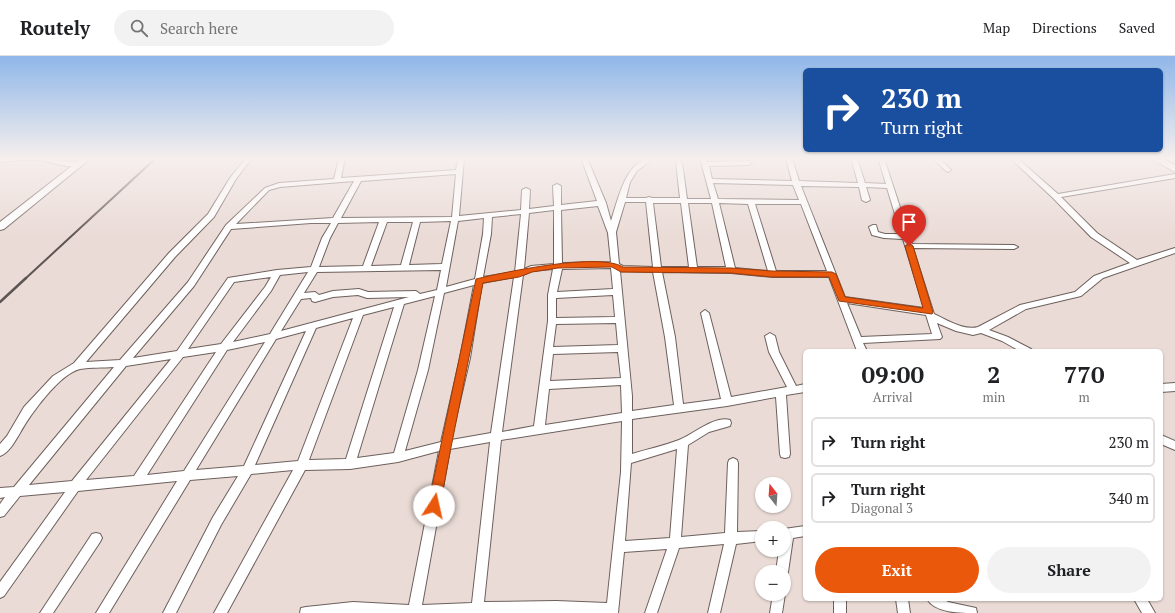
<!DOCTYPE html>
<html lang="en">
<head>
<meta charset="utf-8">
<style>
  :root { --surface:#fff; --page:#f2f2f2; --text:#202124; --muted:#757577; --line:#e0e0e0; --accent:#ea580c }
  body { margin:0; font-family:"PT Serif",serif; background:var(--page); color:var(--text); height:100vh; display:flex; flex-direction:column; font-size:15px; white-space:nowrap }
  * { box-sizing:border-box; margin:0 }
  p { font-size:13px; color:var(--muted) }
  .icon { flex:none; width:22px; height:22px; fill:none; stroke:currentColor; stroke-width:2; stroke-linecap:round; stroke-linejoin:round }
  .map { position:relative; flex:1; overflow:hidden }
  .sheet { position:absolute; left:803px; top:293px; width:360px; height:252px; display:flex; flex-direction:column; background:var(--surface); border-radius:6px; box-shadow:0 1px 3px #0004 }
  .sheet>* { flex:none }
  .banner { position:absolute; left:803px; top:12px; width:360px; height:84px; border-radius:6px; box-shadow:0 1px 3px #0004; background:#1a4fa0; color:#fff; overflow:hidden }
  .needle { width:26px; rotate:343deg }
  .controls { position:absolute; left:755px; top:421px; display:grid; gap:8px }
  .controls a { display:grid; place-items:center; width:36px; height:36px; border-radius:50%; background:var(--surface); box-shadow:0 1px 3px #0004; font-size:20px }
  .pin { position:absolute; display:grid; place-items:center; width:34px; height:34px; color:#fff; margin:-41px -17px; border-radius:50% 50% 50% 0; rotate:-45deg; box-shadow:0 0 4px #0007 }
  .pin .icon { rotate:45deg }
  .me { position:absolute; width:44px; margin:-22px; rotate:10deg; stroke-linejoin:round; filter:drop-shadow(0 0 3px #0008) }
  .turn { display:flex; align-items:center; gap:14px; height:84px; padding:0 12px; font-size:18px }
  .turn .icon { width:52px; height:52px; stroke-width:2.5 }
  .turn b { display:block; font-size:28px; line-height:34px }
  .eta { display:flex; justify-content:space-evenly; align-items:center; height:68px; text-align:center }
  .eta b { font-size:24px; font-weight:700; line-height:28px }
  .button { display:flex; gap:8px; margin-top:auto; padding:8px 12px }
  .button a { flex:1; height:46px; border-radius:24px; background:var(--accent); color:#fff; font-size:16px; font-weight:700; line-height:46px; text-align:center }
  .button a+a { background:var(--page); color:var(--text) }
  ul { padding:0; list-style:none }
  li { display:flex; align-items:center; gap:12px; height:50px; margin:0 8px 6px; padding:0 4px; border:2px solid var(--line); border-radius:6px }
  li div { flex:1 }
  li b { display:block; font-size:15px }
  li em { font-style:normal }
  header { display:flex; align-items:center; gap:24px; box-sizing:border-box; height:56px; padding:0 20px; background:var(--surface); border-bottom:1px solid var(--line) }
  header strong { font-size:19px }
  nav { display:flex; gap:22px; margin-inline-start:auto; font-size:14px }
  .search { width:280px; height:36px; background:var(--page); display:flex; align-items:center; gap:10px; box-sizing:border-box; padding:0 14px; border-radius:22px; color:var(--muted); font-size:15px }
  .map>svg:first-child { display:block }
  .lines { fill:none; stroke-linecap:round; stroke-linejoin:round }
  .street-casing { stroke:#6d605c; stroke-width:2 }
  .secondary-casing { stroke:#6d605c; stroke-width:2 }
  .street { fill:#fff; fill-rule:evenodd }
  .secondary { fill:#fff; fill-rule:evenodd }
  .rail-far1 { stroke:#5d5552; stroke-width:2 }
  .rail { stroke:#5d5552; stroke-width:2.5 }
  .route { fill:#ea580c; stroke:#983908 }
</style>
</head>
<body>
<header>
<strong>Routely</strong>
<div class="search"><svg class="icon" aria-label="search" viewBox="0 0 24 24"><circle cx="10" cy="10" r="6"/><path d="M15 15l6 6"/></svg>Search here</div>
<nav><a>Map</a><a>Directions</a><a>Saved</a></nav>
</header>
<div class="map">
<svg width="1175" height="557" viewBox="0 0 1175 557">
  <rect width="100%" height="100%" fill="#eadbd6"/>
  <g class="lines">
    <defs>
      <g id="street">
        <path d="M0 102H47L59 105 79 106 82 108C72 115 50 105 39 104 26 103 13 105 0 106Z"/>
        <path d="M246 102H252L236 123 214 161 175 201 86 306 120 304 188 226 226 169 265 132 279 127 334 123 339 102H345L341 122 456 114 458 102H464L459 160 521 154 522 134 526 132 530 134 529 153 554 150 553 130 557 128 561 130V149L597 145 581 102H587L606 147 611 165C618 144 626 101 654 102L637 115 630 126 626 142H646L649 141 652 142H680L676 106 679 104 682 106 687 143H711L700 102H706L707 106 749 105 752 107 749 109 709 110 712 123 792 125 786 102H792L799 125 858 127 851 102H857L865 127 886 128 878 102H884L912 188 1014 189 1018 191 1014 193 913 192 934 258C947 264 964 275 978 271L1020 249 1075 236 1094 220 1130 207 1091 181 1053 142 1010 102H1017L1058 138 1175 118V122L1061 141 1097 177 1137 204 1175 192V197L1103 222 1081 240 1026 253 989 274 1008 281 1031 293 1033 295H1020L1002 285 981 277 973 279 956 275 937 267 942 281 940 283 863 287 867 295H857L829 221H773L731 217 662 216 675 281 683 348 721 343 701 257 705 254 709 257 731 341 787 331 769 296 765 280 770 277 775 280 779 296 796 330 805 328V336L786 339 790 398 789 401 785 402 781 401 780 398 776 341 727 350 632 363V398C647 393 664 390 679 384 692 379 715 359 730 364L731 367 730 370 709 376 688 389 681 481 725 477 728 407 729 404 733 402 737 404 738 407 737 476 762 475V485L736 488 720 557H708L724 488 679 492 657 557H645L667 493 624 496 618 557H300L301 552 306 551 353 546 409 549 439 395 398 406 350 413 305 414 227 557H214L293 414 251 418 221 469 176 557H163L213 461 238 420 190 424 109 557H96L177 425 78 435 4 540 0 542V526L65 436 20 440 4 460 0 461V448L5 441 0 442V432L14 431 114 311C103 312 91 311 80 313 59 318 30 359 20 377 15 385 9 397 0 400V388L7 380 24 351 53 320 74 307 169 197 208 158 230 122ZM456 118 452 161 341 162 361 125ZM354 125 333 162 236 168 269 134 280 131ZM713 127 793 129 799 144 718 143ZM801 130 859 131 862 144 866 146 870 144 866 131 887 132 901 178H885L878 176 876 169H873L869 171 872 179 884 182 903 183 924 252 845 241ZM625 146H646L653 211 623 210 619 208 616 176ZM653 147H681L689 211H661ZM688 147H712L726 211H697ZM719 147 748 148 768 215 735 212ZM755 148H801L827 215H776ZM598 150 608 177 611 206 562 207 561 154ZM554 154V208L531 210 524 213 529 157ZM521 158 515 216 483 221 491 178 492 161ZM484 162 483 178 475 223 446 231 458 165ZM451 165 442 208 409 209 420 166ZM379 166 363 210 319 211 330 182 338 167ZM387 166H413L401 209 371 210ZM311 167H331L322 182 311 211 277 214 228 222 177 295 133 302 194 230 231 173ZM611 212 613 233 557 236 562 213ZM553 213 548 239V265L534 370 502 376 523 219 532 215ZM441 214 437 234 420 238 416 235 368 236 359 233 333 235 319 239 315 236 304 237 317 216ZM620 215 653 216 665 281 674 349 632 355V340ZM308 216 270 278 233 286 271 235 280 219ZM271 221 265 231 221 288 188 293 234 226ZM514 221 491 377 451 384 470 302 482 227ZM474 229 460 302 441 386 405 395 428 314 444 237ZM358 239 367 242 409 241 281 275 301 243 311 242 312 245 315 246 333 241ZM613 239 615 261 556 262V242ZM435 240 418 314 394 397 357 402 404 248ZM847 247 926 259 932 278 861 281ZM394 251 346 403 309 404 363 259ZM353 262 298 405 255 409 316 272ZM616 267 618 289 553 291 556 268ZM306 275 244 410 196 414 276 283ZM265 286 184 415 147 419 227 294ZM216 296 134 420 86 424 183 301ZM618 296 621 322 550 325 553 298ZM171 303 72 425 29 429 126 310ZM621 329 622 357 545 369 549 333ZM622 365 621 416 607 547 556 545 484 546 501 384ZM490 386 472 547 422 549 450 393ZM677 393 670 482 625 485 631 407Z"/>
        <polygon points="932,102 939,102 951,114 948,116 946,115"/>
        <polygon points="1175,327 1175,335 1161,336 1161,328"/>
        <polygon points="1161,379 1175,385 1175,394 1161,388"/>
        <polygon points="805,470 805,480 793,482 788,516 786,520 784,521 784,516 776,516 779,494 784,494 784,473"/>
        <polygon points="96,477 100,478 102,482 100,486 53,557 40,557 92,478"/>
        <polygon points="784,535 785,538 782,557 770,557 773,538 784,538"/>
        <rect x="834" y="543" width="12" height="14"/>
        <polygon points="896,543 908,543 910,557 898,557"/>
        <path d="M927 543H943L948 546 976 552 977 557C960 557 935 557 927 543Z"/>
        <polygon points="1134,543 1147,543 1155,557 1142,557"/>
      </g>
      <g id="secondary">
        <polygon points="82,102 91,102 4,173 0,174 0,166"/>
        <polygon points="1150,102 1161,102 1175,109 1175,116"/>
      </g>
    </defs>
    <!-- street casing -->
    <use href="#street" class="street-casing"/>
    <!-- secondary casing -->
    <use href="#secondary" class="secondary-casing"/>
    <!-- street -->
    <use href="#street" class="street"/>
    <!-- secondary -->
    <use href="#secondary" class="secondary"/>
    <!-- rail-far1 -->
    <polyline class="rail-far1" points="25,223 156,102"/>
    <!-- rail -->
    <polyline class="rail" points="0,246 26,222"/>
  </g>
  <!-- sky -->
  <linearGradient id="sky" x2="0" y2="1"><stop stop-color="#8fb7e9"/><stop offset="0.57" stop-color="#f6efed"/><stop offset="1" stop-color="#f6efed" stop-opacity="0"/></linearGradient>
  <rect width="1175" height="180" fill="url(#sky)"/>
  <!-- route -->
  <path class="route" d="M909 187 913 190 933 256 932 258 839 245 829 221H772L731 217 621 216 612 211 558 212 532 216 519 221 483 227C470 302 453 376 440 450L438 454 434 455 430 454 428 450 476 223C505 216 599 196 623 211L731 212 772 215 832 216 836 218 845 241 923 252 905 190Z"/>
</svg>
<div class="controls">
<a><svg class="needle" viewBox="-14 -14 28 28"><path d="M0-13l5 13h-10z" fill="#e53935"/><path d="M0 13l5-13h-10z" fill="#757577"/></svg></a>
<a>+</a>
<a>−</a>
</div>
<div class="pin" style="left:909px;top:190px;background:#d93025"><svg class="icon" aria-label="arrive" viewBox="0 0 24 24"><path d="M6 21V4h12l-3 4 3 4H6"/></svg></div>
<svg class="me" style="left:434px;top:450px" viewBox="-20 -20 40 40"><circle r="19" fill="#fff"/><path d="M0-13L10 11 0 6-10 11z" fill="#ea580c"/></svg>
<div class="banner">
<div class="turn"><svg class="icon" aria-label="right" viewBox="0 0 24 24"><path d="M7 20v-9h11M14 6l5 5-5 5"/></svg><div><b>230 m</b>Turn right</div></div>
</div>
<section class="sheet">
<div class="eta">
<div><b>09:00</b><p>Arrival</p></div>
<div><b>2</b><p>min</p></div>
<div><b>770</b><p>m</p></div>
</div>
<ul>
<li><svg class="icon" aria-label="right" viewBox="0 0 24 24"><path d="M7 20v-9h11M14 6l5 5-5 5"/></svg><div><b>Turn right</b></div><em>230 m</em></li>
<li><svg class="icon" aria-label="right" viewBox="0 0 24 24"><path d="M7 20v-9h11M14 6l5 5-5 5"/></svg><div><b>Turn right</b><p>Diagonal 3</p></div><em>340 m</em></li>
</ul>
<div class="button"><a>Exit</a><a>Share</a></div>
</section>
</div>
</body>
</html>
